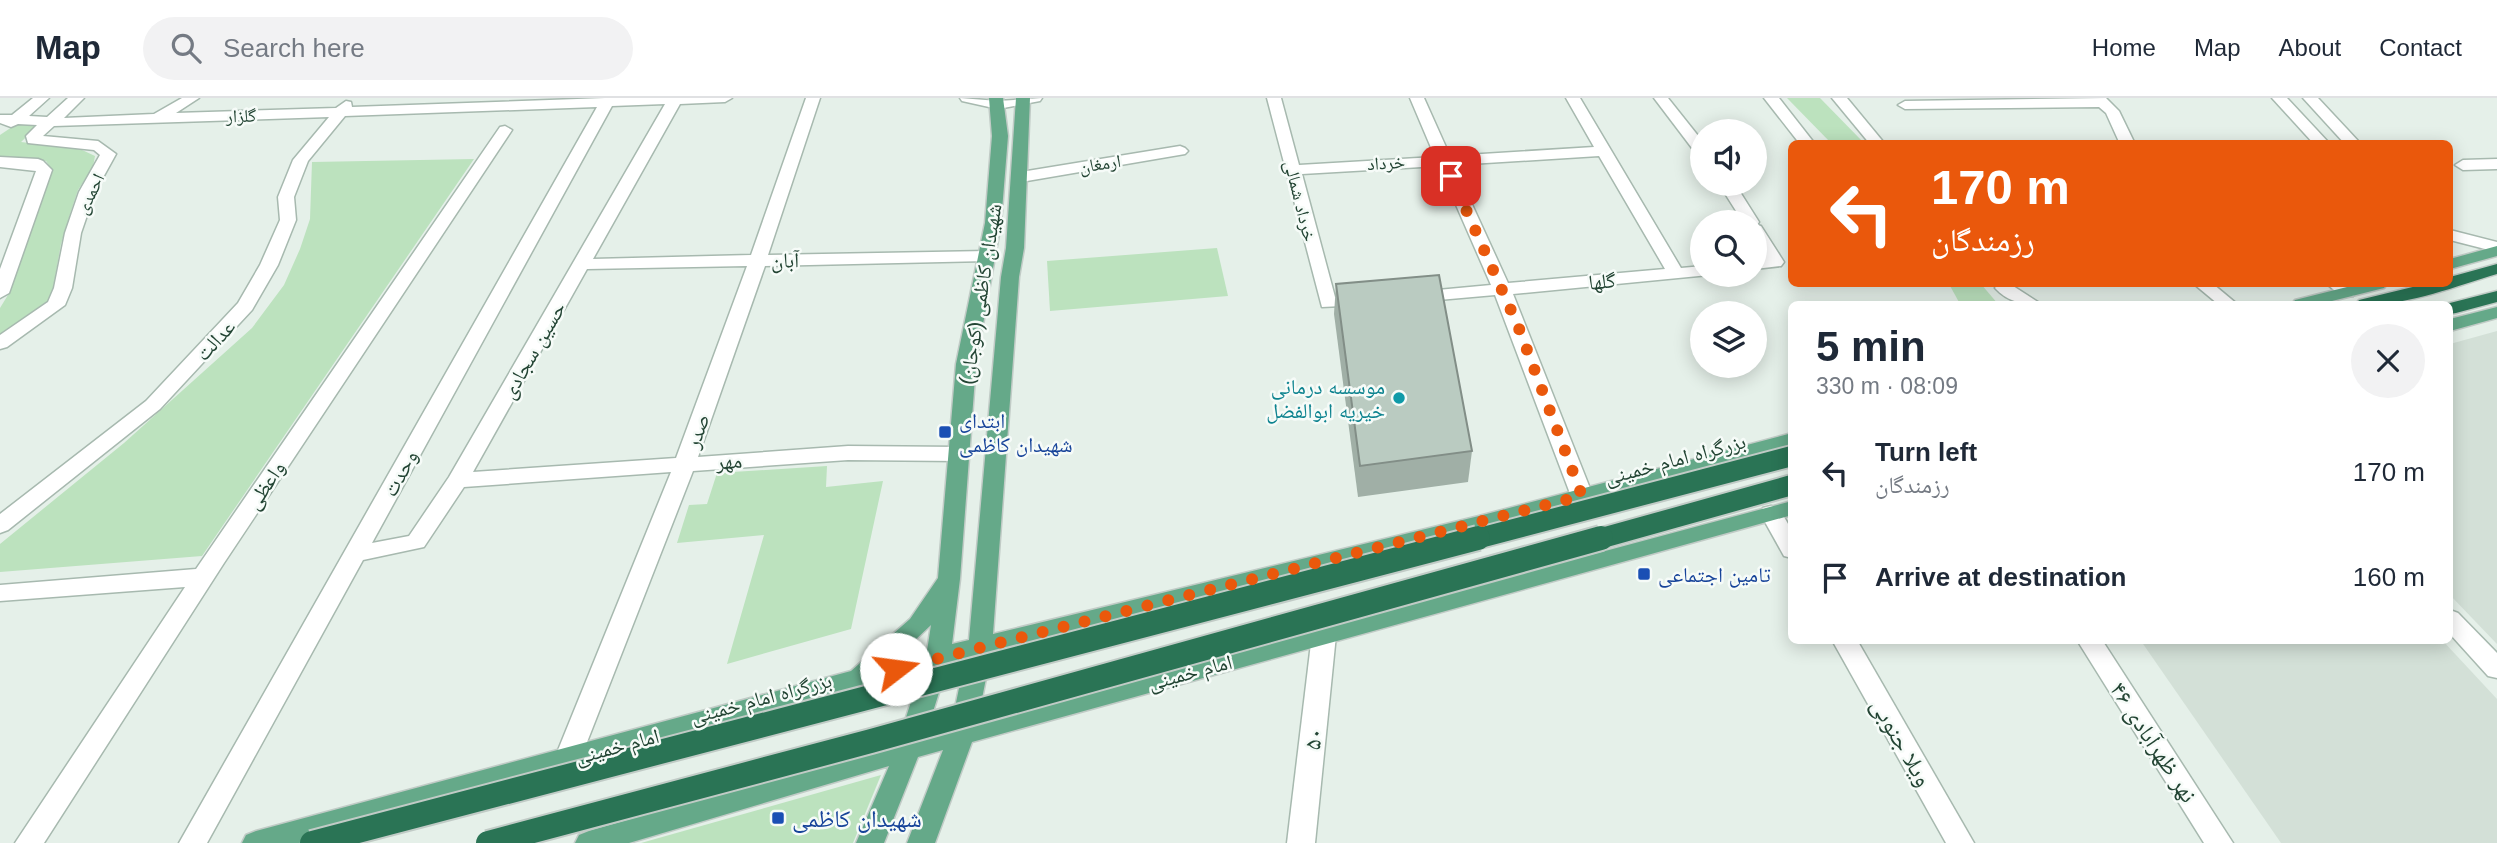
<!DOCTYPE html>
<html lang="en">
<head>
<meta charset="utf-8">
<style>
  :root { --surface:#fff; --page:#f2f2f3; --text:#1f2937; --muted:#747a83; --line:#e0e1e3 }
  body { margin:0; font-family:Helvetica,"Noto Naskh Arabic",sans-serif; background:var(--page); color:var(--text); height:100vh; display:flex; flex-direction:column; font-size:26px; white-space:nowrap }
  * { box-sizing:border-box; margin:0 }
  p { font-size:23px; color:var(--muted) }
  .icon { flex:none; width:38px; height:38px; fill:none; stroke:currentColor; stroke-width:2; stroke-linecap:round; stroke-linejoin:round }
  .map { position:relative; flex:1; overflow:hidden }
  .panel { position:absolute; left:1788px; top:203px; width:665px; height:343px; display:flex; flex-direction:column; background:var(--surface); border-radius:10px; box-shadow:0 4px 18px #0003 }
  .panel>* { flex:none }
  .hud { position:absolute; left:1788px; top:42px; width:665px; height:147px; border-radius:10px; box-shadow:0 4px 18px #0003; background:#ea580c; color:#fff; overflow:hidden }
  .tools { position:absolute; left:1690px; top:21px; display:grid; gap:14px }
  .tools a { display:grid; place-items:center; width:77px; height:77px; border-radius:50%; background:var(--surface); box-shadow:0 4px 18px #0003; font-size:35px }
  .pin { position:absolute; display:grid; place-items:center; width:60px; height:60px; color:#fff; margin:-30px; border-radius:14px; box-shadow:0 4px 10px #0006 }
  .me { position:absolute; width:77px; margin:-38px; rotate:75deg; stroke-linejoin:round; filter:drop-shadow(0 0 5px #0008) }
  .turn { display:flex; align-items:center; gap:24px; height:147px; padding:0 28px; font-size:32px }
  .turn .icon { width:91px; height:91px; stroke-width:2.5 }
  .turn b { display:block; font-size:49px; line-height:60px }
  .round { display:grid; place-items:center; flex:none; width:74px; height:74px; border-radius:37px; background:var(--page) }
  .head { display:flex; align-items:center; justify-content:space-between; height:119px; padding:0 28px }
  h1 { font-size:42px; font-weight:700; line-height:52px }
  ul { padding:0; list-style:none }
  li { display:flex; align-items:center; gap:21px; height:105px; padding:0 28px }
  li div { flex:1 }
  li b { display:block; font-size:26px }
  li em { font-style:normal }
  header { display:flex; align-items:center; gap:42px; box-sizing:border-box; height:98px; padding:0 35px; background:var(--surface); border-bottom:2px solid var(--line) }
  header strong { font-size:33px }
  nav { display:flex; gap:38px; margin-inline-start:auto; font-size:24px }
  .search { width:490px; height:63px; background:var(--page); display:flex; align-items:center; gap:18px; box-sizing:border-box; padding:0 24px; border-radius:38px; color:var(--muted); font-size:26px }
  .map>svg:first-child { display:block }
  .built { fill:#d3e0d7 }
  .green { fill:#bce2be }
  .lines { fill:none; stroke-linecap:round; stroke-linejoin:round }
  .minor-casing { stroke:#a7b9af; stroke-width:3 }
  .major-casing { stroke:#c1cbc6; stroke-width:3 }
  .highway-casing { stroke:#c1cbc6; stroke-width:3 }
  .minor { fill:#fff; fill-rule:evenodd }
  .major { fill:#65a989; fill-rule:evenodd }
  .highway { fill:#2a7455; fill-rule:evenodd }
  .highway-bridge-far1-casing { stroke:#c1cbc6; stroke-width:24; stroke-linecap:butt }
  .highway-bridge-casing { stroke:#c1cbc6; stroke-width:28; stroke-linecap:butt }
  .highway-bridge-far1 { stroke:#2a7455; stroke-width:20 }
  .highway-bridge { stroke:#2a7455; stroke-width:24 }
  .wall { fill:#a0afa6 }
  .building { fill:#bacbc1; stroke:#828e87; stroke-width:2 }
  .route { stroke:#ea580c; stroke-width:12; stroke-dasharray:0 21.6 }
  .culture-dot { fill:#0f9aa8; stroke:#f6fbf8; stroke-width:2.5 }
  .transit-dot { fill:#1a4fb4; stroke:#f6fbf8; stroke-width:2.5 }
  .labels { text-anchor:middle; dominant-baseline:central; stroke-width:5; stroke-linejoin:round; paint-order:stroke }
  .far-street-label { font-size:18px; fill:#243; stroke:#f6fbf8 }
  .street-label { font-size:21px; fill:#243; stroke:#f6fbf8 }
  .culture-label { font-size:21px; fill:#0d838f; stroke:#f6fbf8; text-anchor:end }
  .transit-label { font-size:21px; fill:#164399; stroke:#f6fbf8; text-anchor:start }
  .near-street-label { font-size:24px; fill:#243; stroke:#f6fbf8 }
  .near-transit-label { font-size:24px; fill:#164399; stroke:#f6fbf8; text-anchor:start }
</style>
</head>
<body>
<header>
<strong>Map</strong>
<div class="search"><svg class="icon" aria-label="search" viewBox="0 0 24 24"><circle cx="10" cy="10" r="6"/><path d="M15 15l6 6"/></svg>Search here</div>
<nav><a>Home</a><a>Map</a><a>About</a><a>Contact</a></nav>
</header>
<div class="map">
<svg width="2497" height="745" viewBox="0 0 2497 745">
  <rect width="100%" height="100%" fill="#e5f0e9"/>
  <!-- built -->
  <g class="built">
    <polygon points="2497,233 2497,546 2450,497 2450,246"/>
    <polygon points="2141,543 2443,543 2497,601 2497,745 2281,745"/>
  </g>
  <!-- green -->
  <g class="green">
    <polygon points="1787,0 1820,0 1864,45 1831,45"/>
    <polygon points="46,20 21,44 80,51 95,58 93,69 78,92 71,113 61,146 52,196 45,208 0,241 0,210 11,192 52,72 46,63 0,60 0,37 24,21"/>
    <polygon points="474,61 202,458 0,474 0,446 124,345 252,230 284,187 300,151 310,121 312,64"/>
    <polygon points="1217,150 1228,198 1050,213 1047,163"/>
    <polygon points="1949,186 1981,186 1998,206 1960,206"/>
    <polygon points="827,368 826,389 883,383 851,531 727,566 764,437 677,445 689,407 707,406 717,375"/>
    <polygon points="881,677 853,745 641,745"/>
  </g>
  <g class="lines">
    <defs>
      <g id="minor">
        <path d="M33 0H49L29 18 47 19 68 0H84L64 20 154 16 182 0H199L176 15 336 10 346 3 351 4 352 9 605 0H732L725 4 680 6 593 161 751 157 806 0H820L768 157 987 153 996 158 987 163 765 168 698 359 848 348 959 349 966 351 969 356 966 361 959 363 848 362 693 373 580 662 576 670 567 673 558 670 554 662 671 374 464 389 424 449 363 462 207 745H179L597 9 345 18 308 63 294 99 296 122 278 167 252 212 160 311 8 432 0 435V416L146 303 238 205 260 167 280 122 278 99 293 62 329 19 54 28 43 38 98 43 116 56 95 94 81 135 72 190 65 207 7 249 0 251V237L48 204 54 190 65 135 79 94 100 57 94 52 28 45 26 38 37 27 18 26 11 29 0 25V17H12ZM665 6 449 379 409 438 372 445 612 8ZM747 168 676 360 473 374 587 171Z"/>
        <polygon points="960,0 998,3 1042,0 1040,3 998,11 962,3"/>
        <path d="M1267 0H1281L1299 67 1435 59 1410 0H1424L1450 58 1594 49 1566 0H1580L1681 170 1703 168V177H1709L1513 196 1593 398 1590 403 1582 405 1574 403 1571 398 1495 197 1416 204 1407 199 1416 194 1491 187 1439 68 1302 76 1335 199 1362 197 1371 202 1362 207 1322 209ZM1599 58 1665 171 1508 185 1454 67Z"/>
        <polygon points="1654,0 1668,0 1703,44 1703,60 1698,58"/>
        <polygon points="1764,0 1779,0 1815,46 1800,46"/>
        <polygon points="1832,0 1847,0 1885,46 1870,46"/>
        <polygon points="2106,0 2119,13 2135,46 2120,46 2106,15 2099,9 1905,11 1898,7 1905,3"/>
        <polygon points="2272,0 2287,0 2330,46 2314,46"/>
        <polygon points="2303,0 2318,0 2361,46 2345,46"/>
        <polygon points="505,28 512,32 224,465 44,745 15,745 185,489 0,503 0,487 196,471 500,29"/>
        <polygon points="1180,48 1185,50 1188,53 1185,56 1021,84 1013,79 1021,74"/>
        <polygon points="0,59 38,61 43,63 52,72 9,195 0,200 0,171 36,73 0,69"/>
        <polygon points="2497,61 2497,71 2463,72 2455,67 2463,62"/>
        <polygon points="1719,86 1735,86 1759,124 1757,127 1761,128 1784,164 1781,168 1755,171 1755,161 1764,160 1755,146 1755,124 1743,124"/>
        <polygon points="2450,132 2497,144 2497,154 2450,142"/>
        <path d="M1998 186H2010L2041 206C2023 207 2008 204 1995 190Z"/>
        <polygon points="2194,186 2213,186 2237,206 2218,206"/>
        <polygon points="2327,186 2347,186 2356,194 2353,198 2341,198"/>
        <polygon points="1771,408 1779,410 1792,433 1792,460 1784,458 1760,415 1763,410"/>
        <polygon points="2450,512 2458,515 2497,555 2497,580 2488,578 2450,536"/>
        <polygon points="1324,528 1332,531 1336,537 1315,745 1287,745 1312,537 1316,531"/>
        <polygon points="1832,542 1857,542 1974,745 1946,745"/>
        <polygon points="2077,542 2102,542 2233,745 2204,745"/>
      </g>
      <g id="major">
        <path d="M989 0H1003L1008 38 1001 125 976 266 960 481 952 546 969 542 1001 179 1006 150 1016 0H1030L1024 150 1019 179 993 536 1479 418 1792 335V349L1479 434 991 555 978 621 1792 403V417L972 644 935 745H907L943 652 918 659 884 745H856L889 668 629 745H575L579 737 589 733 898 644 921 573 299 745H242L246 737 256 733 851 573 910 521 938 480 956 266 985 125 992 38ZM931 527 927 553 895 561ZM965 561 951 629 926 636 948 566Z"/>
        <polygon points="2497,148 2497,158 2450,171 2450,161"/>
        <polygon points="2359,186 2387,186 2384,190 2320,206 2292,206 2295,202"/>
        <polygon points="2497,209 2497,220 2450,233 2450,221"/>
      </g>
      <g id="highway">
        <path d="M2497 166V176C2453 189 2402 210 2356 206L2359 202 2425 186H2450V179Z"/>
        <polygon points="2497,193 2497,204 2456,215 2450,216 2450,206 2446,206"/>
      </g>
    </defs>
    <!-- minor casing -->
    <use href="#minor" class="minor-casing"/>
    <!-- major casing -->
    <use href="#major" class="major-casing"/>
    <!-- highway casing -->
    <use href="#highway" class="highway-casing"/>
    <!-- minor -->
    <use href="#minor" class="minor"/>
    <!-- major -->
    <use href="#major" class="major"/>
    <!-- highway -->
    <use href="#highway" class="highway"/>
    <defs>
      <g id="highway-bridge-far1">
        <polyline points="1472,442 1792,358"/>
        <polyline points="1595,442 1792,387"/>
      </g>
      <g id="highway-bridge">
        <polyline points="312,745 1478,440"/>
        <polyline points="488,745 871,643 1601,440"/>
      </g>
    </defs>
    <!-- highway-bridge-far1 casing -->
    <use href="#highway-bridge-far1" class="highway-bridge-far1-casing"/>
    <!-- highway-bridge casing -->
    <use href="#highway-bridge" class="highway-bridge-casing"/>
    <!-- highway-bridge-far1 -->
    <use href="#highway-bridge-far1" class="highway-bridge-far1"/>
    <!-- highway-bridge -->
    <use href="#highway-bridge" class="highway-bridge"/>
  </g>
  <!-- wall -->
  <polygon class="wall" points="1336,186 1472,353 1468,384 1358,399 1334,216"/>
  <!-- building -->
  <polygon class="building" points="1439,177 1472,353 1360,368 1336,186"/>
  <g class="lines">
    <!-- route -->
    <polyline class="route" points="896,571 1582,398 1518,228 1451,78"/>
  </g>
  <!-- markers -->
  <circle class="culture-dot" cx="1399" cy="300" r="7"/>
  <g class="transit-dot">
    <rect x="938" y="327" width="14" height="14" rx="3.5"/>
    <rect x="1637" y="469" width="14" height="14" rx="3.5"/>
    <rect x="771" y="713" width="14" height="14" rx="3.5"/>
  </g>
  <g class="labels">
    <!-- far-street labels -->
    <g class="far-street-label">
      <text transform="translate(241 18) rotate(-2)">گلزار</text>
      <text transform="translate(1386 65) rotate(-4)">خرداد</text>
      <text transform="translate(1100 66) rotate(-9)">ارمغان</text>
      <text transform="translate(90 96) rotate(-64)">احمدی</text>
      <text transform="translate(1300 103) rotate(76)">خرداد شمالی</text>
    </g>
    <!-- street labels -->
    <g class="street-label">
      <text transform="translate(785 162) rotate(-1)">آبان</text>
      <text transform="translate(1602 183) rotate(-5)">گلها</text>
      <text transform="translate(980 196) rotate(-81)">شهیدان کاظمی (کوجان)</text>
      <text transform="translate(215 242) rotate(-47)">عدالت</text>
      <text transform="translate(533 252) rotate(-60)">حسین سجادی</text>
      <text transform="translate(697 333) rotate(-70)">صدر</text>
      <text transform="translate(1675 361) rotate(-15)">بزرگراه امام خمینی</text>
      <text transform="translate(729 363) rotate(-4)">مهر</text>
      <text transform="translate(400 375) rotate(-61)">وحدت</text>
      <text transform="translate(265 387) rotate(-56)">واعظی</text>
      <text transform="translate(1190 574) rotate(-15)">امام خمینی</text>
      <text transform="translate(761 600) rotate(-15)">بزرگراه امام خمینی</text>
      <text transform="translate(617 648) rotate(-15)">امام خمینی</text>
    </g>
    <!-- culture labels -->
    <g class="culture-label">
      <text x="1385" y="288">موسسه درمانی<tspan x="1385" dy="24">خیریه ابوالفضل</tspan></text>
    </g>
    <!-- transit labels -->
    <g class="transit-label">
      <text x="959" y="322">ابتدای<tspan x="959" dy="24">شهیدان کاظمی</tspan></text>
      <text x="1658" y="476">تامین اجتماعی</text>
    </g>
    <!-- near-street labels -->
    <g class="near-street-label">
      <text transform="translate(1313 641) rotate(-83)">۵۰</text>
      <text transform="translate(1902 644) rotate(60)">ویلا جنوبی</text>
      <text transform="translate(2154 644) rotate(57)">نهر ظهرآبادی ۴۶</text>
    </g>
    <!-- near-transit labels -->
    <g class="near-transit-label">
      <text x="792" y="720">شهیدان کاظمی</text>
    </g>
  </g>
</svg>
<div class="tools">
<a><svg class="icon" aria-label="sound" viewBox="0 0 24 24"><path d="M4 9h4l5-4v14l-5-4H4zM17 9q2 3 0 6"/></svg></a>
<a><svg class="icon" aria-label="search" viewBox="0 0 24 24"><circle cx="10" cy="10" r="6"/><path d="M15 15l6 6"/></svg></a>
<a><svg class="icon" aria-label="layers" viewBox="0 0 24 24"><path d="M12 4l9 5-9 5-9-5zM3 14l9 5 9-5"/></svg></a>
</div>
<div class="pin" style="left:1451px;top:78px;background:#d93025"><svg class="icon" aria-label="arrive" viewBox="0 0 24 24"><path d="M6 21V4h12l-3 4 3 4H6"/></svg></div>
<svg class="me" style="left:896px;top:571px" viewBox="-20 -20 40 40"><circle r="19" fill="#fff"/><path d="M0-13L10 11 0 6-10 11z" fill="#ea580c"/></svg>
<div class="hud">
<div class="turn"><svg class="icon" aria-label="left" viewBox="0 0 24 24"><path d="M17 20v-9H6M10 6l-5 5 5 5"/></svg><div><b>170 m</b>رزمندگان</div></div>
</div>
<section class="panel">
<div class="head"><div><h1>5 min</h1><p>330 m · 08:09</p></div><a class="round"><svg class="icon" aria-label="close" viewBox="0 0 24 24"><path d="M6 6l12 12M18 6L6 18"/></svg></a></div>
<ul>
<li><svg class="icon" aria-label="left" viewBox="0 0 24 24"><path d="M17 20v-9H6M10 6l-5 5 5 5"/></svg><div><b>Turn left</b><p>رزمندگان</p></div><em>170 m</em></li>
<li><svg class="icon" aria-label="arrive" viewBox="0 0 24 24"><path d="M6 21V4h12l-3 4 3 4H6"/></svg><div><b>Arrive at destination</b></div><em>160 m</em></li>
</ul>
</section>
</div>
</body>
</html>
